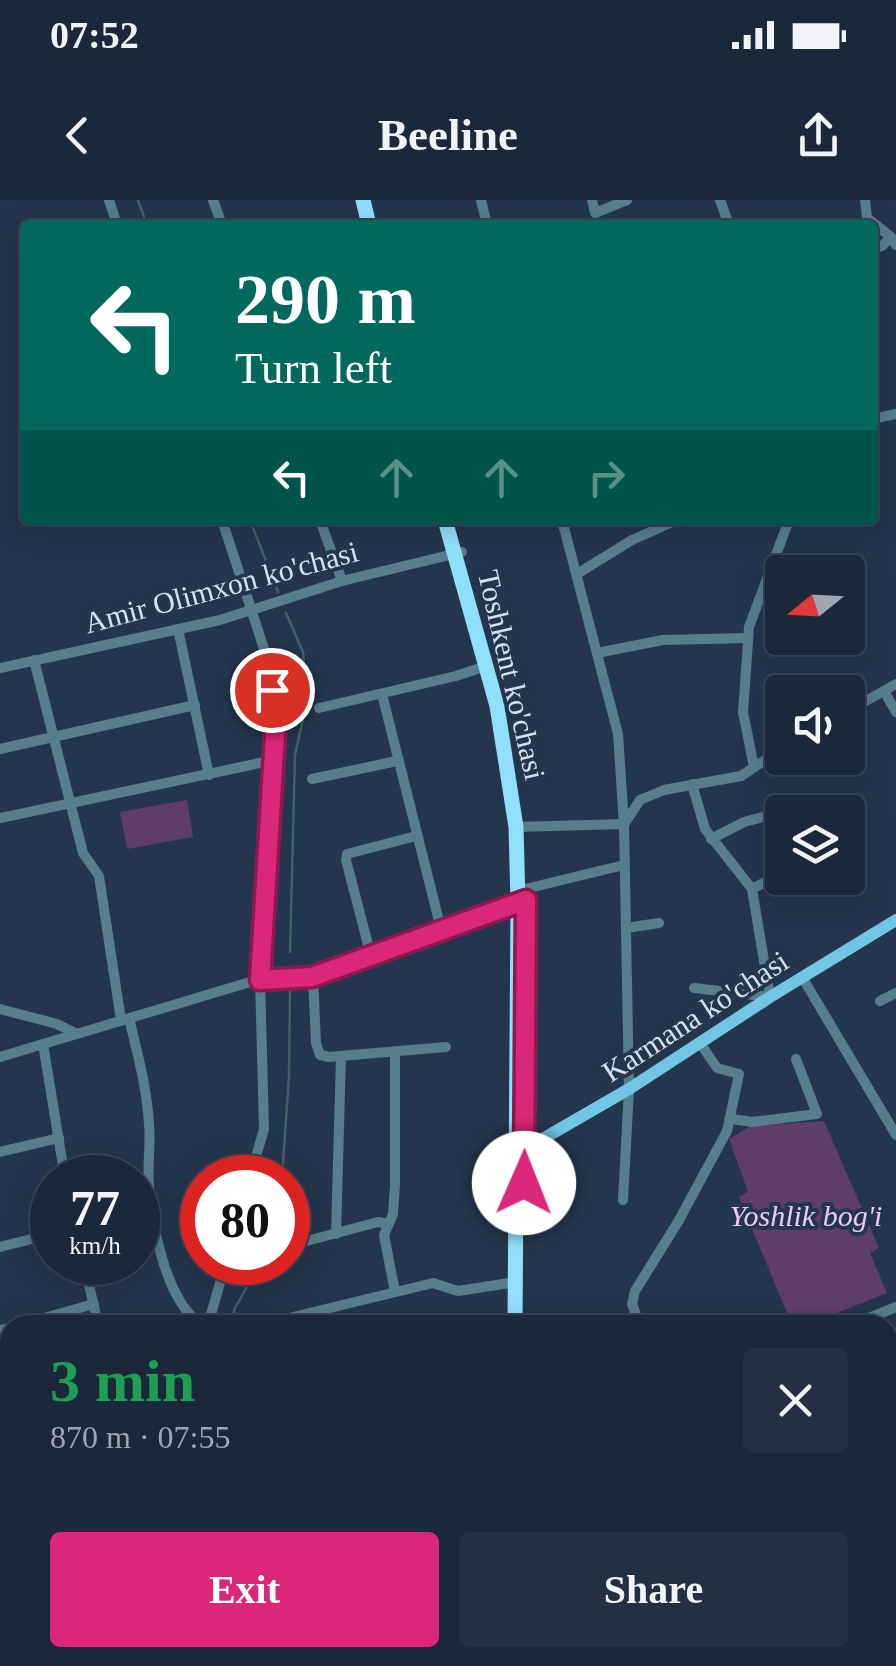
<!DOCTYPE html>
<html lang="en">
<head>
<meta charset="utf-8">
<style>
  :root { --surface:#1b283a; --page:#243042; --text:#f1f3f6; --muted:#a0a6af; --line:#394454; --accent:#db2777 }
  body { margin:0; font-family:Georgia,serif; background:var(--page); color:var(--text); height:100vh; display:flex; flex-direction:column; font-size:38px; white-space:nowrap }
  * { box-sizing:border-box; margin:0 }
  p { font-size:32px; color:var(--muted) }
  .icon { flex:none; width:55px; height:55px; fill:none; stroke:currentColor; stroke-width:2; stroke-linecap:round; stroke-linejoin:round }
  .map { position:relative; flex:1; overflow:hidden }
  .sheet { position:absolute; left:0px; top:1115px; width:898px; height:352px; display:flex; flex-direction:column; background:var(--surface); border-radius:30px 30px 0 0; box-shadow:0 5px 25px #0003,0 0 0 2px var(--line) }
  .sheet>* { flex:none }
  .hud { position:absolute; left:20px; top:20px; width:858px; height:305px; border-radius:10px; box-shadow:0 5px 25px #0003,0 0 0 2px var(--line); background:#00695c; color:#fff; overflow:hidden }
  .needle { width:65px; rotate:252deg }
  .tools { position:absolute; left:765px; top:355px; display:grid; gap:20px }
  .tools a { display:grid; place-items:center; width:100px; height:100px; border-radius:10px; background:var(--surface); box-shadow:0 5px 25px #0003,0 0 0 2px var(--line); font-size:50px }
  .speed { position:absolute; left:30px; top:955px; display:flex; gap:20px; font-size:50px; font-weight:700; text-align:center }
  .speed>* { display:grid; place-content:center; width:130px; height:130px; border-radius:50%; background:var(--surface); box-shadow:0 5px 25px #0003,0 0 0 2px var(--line); line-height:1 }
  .speed small { font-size:25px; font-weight:400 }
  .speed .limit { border:15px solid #d22; background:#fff; color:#111 }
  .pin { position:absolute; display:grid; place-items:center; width:85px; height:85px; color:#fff; margin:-42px; border:5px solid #fff; border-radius:50%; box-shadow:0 2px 10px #0007 }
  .me { position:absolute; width:110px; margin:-55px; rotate:1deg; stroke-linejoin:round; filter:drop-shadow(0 0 8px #0008) }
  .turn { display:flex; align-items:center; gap:35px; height:210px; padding:0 50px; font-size:45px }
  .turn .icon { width:130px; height:130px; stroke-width:2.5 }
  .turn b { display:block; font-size:70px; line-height:85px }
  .lanes { display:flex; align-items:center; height:95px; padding:0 50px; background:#0003; justify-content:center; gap:50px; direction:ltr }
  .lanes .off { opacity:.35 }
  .round { display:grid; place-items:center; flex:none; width:105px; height:105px; border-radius:10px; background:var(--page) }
  .headline { display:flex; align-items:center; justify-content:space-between; height:170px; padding:0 50px }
  h1 { font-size:60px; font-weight:600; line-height:75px; color:#1e9e55 }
  .primary-button { display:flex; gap:20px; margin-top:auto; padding:20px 50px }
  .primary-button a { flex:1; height:115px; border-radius:10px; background:var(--accent); color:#fff; font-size:40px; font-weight:600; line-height:115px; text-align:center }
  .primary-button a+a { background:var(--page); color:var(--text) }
  .status { display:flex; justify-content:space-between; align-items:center; height:70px; padding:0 50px; background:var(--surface); direction:ltr }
  .status svg { height:28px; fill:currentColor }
  header { display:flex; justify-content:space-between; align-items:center; height:130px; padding:0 50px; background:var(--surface); font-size:45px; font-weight:600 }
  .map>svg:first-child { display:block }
  .green { fill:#5e3d6a }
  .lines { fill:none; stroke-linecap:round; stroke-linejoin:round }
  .stream { stroke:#416266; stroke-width:2.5 }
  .minor { stroke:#577e8d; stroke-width:10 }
  .major { stroke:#70c6e4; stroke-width:12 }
  .highway { stroke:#90e0fc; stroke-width:15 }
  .route-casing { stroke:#8e194d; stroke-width:25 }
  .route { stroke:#db2777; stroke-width:18 }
  .labels { text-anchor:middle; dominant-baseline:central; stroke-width:8; stroke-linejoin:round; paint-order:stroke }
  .street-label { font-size:30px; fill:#d5e1ef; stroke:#24364d }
  .park-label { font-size:30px; font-style:italic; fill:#eec7fd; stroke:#24364d }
</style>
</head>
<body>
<div class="status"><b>07:52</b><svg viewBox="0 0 49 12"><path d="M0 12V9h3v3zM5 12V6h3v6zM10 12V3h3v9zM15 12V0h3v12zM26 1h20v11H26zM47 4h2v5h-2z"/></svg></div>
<header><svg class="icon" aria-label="back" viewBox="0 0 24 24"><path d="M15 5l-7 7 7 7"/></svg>Beeline<svg class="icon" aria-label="share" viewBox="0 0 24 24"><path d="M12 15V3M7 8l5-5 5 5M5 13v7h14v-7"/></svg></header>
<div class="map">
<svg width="896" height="1466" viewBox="0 0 896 1466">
  <rect width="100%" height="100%" fill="#24364d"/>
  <!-- green -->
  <g class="green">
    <polygon points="187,600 193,637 127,649 120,612"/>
    <polygon points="824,921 879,1048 870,1053 887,1093 807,1125 792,1125 739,997 748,992 729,939 751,926"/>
  </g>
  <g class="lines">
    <!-- stream -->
    <g class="stream">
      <polyline points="138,0 147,25"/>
      <polyline points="250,320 278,392"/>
      <polyline points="286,413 303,452 307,501 295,555 290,752"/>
      <polyline points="282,978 289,876 290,788"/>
      <polyline points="229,1125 235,1108 261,1062"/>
      <polyline points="232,1458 235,1466"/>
    </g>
    <!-- minor -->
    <g class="minor">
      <polyline points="109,0 117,25"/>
      <polyline points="213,0 222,25"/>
      <polyline points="481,0 487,25"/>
      <polyline points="592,0 595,13 627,0"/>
      <polyline points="720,0 729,25"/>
      <polyline points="865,0 867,18 891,37 896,45"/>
      <polyline points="872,49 882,46 891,37"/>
      <polyline points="872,219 896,214"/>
      <polyline points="222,320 268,461 276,519 260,779 264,929 250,978"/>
      <polyline points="320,320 342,381"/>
      <polyline points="562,320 618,534 624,624 629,889 623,1000"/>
      <polyline points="577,374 632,340 677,320"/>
      <polyline points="178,429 209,575"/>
      <polyline points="597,453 663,440 748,438"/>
      <polyline points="34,460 83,653 99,676 121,820"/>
      <polyline points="0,468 220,420 342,381 462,352"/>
      <polyline points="884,491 896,512"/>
      <polyline points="382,494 441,729"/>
      <polyline points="319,508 456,476 486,466"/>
      <polyline points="848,511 896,484"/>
      <polyline points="0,549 195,505"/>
      <polyline points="754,567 743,512 749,427 789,320"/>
      <polyline points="312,579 397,561"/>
      <polyline points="692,584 705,629 752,689 770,797 694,788"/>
      <polyline points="0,618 274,560"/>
      <polyline points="625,623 640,600 664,590 741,576 782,549"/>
      <polyline points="516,627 624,624"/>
      <polyline points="711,639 744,622 782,612"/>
      <polyline points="525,689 624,665"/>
      <polyline points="752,689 782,673"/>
      <polyline points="626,728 659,723"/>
      <polyline points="371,756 346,660 347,654 416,636"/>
      <polyline points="313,777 316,843 320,855 329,857 446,847"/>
      <polyline points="802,777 896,935"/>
      <polyline points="880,801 896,793"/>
      <polyline points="0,809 57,824 75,833"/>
      <path d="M129 818C137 852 147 888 149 924 151 944 147 965 149 985 152 1026 166 1102 202 1125"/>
      <polyline points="43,844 65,978"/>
      <polyline points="0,857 260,779 313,777 526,700"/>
      <polyline points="732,919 752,922 817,914 796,859"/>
      <polyline points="0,952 59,938"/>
      <polyline points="336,1034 341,856"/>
      <polyline points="288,1046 378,1022 388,1024"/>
      <polyline points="0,1047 52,1034"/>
      <polyline points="84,1062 98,1125"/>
      <polyline points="395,1092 384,1035 393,1014 395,985 395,852"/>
      <polyline points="19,1125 94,1104"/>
      <polyline points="208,1125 226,1062"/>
      <polyline points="260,1125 433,1083 458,1091 516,1082"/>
      <polyline points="640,1125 632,1104 635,1091 678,1022 727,931 739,874 717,868 700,843"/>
      <polyline points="852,1125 896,1107"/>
      <polyline points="0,1130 10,1128"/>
      <polyline points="0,1209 10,1206"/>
      <polyline points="888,1277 896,1296"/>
      <polyline points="888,1323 896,1320"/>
      <polyline points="0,1406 10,1402"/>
      <polyline points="888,1408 896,1404"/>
      <polyline points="34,1458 36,1466"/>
      <polyline points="110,1458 121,1463 135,1460 135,1466"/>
      <polyline points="226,1458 228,1466"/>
      <polyline points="266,1458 267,1466"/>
    </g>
    <!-- major -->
    <polyline class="major" points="517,947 524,947 546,937 629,889 770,797 896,720"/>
    <!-- highway -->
    <g class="highway">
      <polyline points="363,0 369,25"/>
      <polyline points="445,320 497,506 516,627 518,703 515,1125"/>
      <polyline points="525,1458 527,1466"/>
    </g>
  </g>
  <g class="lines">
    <defs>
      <polyline id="route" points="272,490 276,518 260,780 312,777 526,700 524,983"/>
    </defs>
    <!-- route casing -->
    <use href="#route" class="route-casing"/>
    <!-- route -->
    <use href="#route" class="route"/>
  </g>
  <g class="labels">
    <!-- street labels -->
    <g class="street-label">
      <text transform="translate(221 387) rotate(-15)">Amir Olimxon ko'chasi</text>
      <text transform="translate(512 475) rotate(77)">Toshkent ko'chasi</text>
      <text transform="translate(695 816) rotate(-33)">Karmana ko'chasi</text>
    </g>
    <!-- park labels -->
    <g class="park-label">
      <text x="806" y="1015">Yoshlik bog'i</text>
    </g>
  </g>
</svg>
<div class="tools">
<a><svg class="needle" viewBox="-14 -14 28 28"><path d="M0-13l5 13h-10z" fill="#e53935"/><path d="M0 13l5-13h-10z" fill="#a0a6af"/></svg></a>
<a><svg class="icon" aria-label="sound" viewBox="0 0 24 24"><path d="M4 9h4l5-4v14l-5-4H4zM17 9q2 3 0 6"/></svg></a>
<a><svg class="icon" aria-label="layers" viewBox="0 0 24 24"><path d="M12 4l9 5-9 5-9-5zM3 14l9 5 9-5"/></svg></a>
</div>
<div class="speed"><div>77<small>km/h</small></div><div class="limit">80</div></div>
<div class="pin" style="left:272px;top:490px;background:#d93025"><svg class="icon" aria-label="arrive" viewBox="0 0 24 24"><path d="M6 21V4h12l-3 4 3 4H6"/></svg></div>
<svg class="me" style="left:524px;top:983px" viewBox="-20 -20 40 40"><circle r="19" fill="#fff"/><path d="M0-13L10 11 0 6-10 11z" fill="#db2777"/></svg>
<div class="hud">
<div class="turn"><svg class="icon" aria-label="left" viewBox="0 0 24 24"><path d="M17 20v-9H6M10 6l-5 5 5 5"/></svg><div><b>290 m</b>Turn left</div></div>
<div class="lanes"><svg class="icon" aria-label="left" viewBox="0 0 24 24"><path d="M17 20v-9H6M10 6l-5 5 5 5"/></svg><svg class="icon off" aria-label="ahead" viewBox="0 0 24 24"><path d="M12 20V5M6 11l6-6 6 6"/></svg><svg class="icon off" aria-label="ahead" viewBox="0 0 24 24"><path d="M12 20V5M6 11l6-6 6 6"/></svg><svg class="icon off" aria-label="right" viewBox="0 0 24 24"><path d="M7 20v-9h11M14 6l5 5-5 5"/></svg></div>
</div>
<section class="sheet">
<div class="headline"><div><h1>3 min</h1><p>870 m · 07:55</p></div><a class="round"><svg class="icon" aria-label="close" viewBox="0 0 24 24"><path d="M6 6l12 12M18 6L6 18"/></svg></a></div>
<div class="primary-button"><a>Exit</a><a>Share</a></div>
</section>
</div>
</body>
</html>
